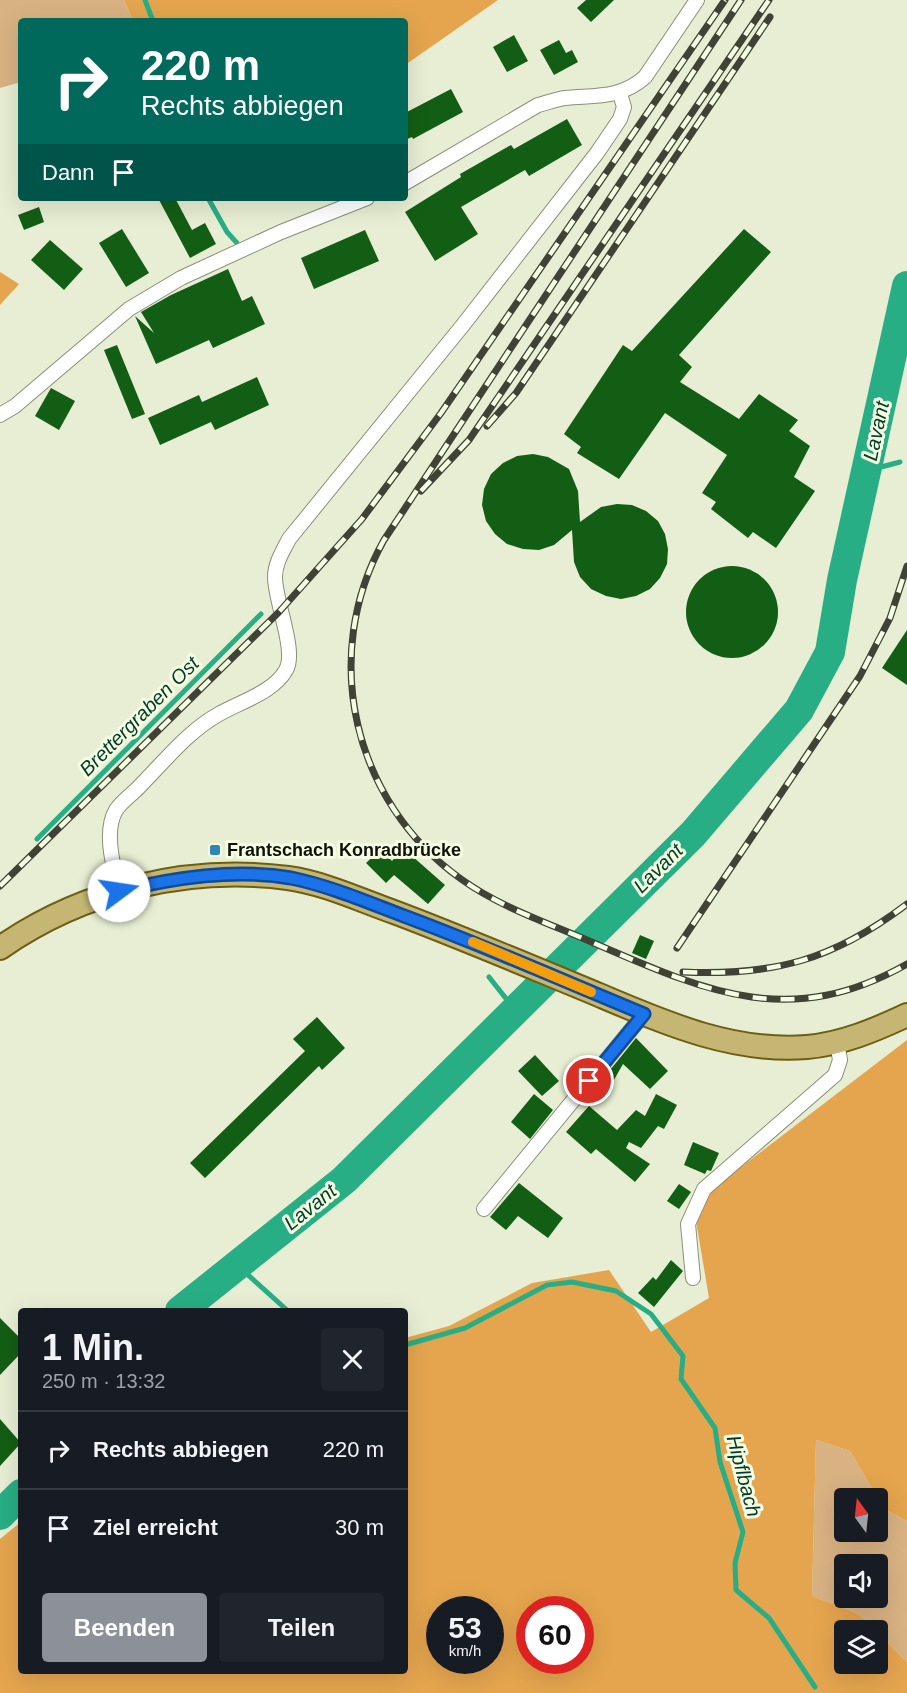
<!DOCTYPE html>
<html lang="de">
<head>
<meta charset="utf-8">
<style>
  :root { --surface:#171b24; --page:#20242c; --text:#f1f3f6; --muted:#9ea1a6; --line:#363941; --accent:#8c9099 }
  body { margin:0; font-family:Arial,sans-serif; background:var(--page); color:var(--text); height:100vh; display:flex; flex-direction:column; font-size:22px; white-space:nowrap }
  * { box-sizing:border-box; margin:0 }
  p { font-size:20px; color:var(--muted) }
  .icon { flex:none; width:33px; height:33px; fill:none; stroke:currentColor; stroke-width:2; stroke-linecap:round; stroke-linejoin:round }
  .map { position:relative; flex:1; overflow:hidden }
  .details { position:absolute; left:18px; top:1308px; width:390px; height:366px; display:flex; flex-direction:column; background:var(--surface); border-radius:6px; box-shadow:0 6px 24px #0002 }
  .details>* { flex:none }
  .top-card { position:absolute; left:18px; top:18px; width:390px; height:183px; border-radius:6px; box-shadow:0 6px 24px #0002; background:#00695c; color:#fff; overflow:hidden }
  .needle { width:39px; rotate:345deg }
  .fabs { position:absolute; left:834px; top:1488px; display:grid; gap:12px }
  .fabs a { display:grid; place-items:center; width:54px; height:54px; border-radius:6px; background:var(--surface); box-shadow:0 6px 24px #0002; font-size:30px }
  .speed { position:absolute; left:426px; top:1596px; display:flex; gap:12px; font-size:30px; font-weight:700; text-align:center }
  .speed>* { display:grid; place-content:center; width:78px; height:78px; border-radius:50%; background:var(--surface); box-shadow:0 6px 24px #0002; line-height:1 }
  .speed small { font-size:15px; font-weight:400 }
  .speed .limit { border:9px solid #d22; background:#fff; color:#111 }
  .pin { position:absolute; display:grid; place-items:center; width:51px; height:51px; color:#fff; margin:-26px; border:3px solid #fff; border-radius:50%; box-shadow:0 2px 6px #0007 }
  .me { position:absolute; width:66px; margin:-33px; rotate:76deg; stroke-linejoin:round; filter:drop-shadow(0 0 4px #0008) }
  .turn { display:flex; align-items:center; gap:21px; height:126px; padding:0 24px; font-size:27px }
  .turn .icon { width:78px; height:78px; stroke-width:2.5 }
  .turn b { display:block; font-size:42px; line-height:51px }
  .then { display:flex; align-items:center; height:57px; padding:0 24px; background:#0003; gap:12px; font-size:22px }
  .round { display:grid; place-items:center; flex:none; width:63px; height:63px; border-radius:6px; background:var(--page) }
  .summary { display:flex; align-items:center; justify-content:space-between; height:102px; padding:0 24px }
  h1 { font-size:36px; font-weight:800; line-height:45px }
  .button { display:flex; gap:12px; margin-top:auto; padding:12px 24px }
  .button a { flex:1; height:69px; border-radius:6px; background:var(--accent); color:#fff; font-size:24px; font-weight:800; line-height:69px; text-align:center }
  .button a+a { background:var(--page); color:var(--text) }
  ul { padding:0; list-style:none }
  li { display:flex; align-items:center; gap:18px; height:78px; padding:0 24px; border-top:2px solid var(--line) }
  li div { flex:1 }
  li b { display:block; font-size:22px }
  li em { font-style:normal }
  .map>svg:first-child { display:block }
  .green { fill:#d9b283; fill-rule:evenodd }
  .forest { fill:#e5a54e; fill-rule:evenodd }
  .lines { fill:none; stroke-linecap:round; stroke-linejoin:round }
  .stream { stroke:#28ae85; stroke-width:5 }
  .river { stroke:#28ae85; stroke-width:30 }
  .building { fill:#135e15 }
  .minor-casing { stroke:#899077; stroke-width:16 }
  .primary-casing { stroke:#6d5e11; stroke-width:26 }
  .minor { stroke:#fff; stroke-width:14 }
  .primary { stroke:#c5b773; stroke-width:22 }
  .rail-casing { stroke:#3f4235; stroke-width:7 }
  .rail { stroke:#f4fce1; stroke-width:4.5; stroke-dasharray:14; stroke-linecap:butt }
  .route-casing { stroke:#114b97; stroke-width:15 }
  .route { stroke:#1a73e8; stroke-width:10 }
  .slow { stroke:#f59e0b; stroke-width:10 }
  .poi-dot { fill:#3185b5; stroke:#f4fce1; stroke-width:2 }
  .labels { text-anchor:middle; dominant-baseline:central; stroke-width:6; stroke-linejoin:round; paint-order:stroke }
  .poi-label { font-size:18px; font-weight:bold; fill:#101209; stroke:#f4fce1; text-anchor:start }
  .water-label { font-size:20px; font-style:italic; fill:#023b2a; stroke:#f4fce1 }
</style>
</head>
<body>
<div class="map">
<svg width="907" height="1693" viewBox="0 0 907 1693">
  <rect width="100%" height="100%" fill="#e7eed3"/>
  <!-- green -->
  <g class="green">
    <polygon points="0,0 124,0 133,21 21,21 21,82 0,88"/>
    <path d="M816 1440 850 1451 884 1509 907 1521V1662L859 1614 812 1596ZM844 1498H878V1532H844ZM844 1564H878V1598H844Z"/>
  </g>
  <!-- forest -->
  <g class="forest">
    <polygon points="124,0 498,0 405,65 405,21 133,21"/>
    <polygon points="0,272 19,284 0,305"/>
    <path d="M907 1040V1521L884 1509 850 1451 816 1440 812 1596 859 1614 875 1630H844V1664H878V1633L907 1662V1693H0V1539L21 1522V1671H405V1338L449 1326 532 1283 609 1270 651 1332 709 1298 696 1221 711 1190ZM440 1610H490V1660H440ZM530 1610H580V1660H530Z"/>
  </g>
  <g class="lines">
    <!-- stream -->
    <g class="stream">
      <polyline points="145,0 153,21"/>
      <polyline points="208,198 227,232 237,243"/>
      <polyline points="866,471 900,462"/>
      <polyline points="37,839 261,614"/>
      <polyline points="489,977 515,1010"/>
      <polyline points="237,1265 288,1311"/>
      <polyline points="405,1345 465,1328 547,1285 572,1282 616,1291 651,1314 683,1356 681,1379 715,1428 720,1462 743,1532 735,1563 736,1590 769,1618 815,1687"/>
    </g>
    <!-- river -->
    <g class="river">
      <polyline points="180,1311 344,1180 693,834 799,710 830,652 842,580 907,286"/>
      <polyline points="0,1515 21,1494"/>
    </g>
  </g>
  <!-- building -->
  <g class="building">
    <polygon points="586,0 614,0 591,22 577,8"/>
    <polygon points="514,35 528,61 507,72 493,47"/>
    <polygon points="559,40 566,53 572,50 578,62 554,75 540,50"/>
    <polygon points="451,89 463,112 413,139 412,137 405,140 405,113"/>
    <polygon points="567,119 582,145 529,176 525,170 461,207 478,234 435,261 405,212 461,177 460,174 511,145 514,149"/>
    <polygon points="158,198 175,198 192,230 205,223 216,244 190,258"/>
    <polygon points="39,207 44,222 24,230 18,215"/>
    <polygon points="122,229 149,273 126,287 99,243"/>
    <polygon points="744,229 771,252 679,355 692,367 680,382 739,419 759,394 798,420 789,431 810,446 794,477 815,491 776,548 753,532 748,538 711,509 716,502 702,493 727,455 665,413 619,479 577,453 581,447 564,434 623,345 632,351"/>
    <polygon points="365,230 379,261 314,289 301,258"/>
    <polygon points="50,240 83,269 64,290 31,260"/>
    <polygon points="228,269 242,301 252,296 265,324 213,348 209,340 156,364 135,316 154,333 141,312 171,295"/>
    <polygon points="117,345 145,414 132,419 104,350"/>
    <polygon points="257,377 269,405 215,430 211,422 160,445 148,418 199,395 202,402"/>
    <polygon points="51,388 75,401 59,430 35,416"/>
    <polygon points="533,454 548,457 569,469 578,491 580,522 601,507 617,504 632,505 646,511 658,521 665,534 668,549 667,564 660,578 650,589 636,596 621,599 606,596 591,589 580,577 574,562 572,530 554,545 539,550 523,549 507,544 495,534 486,521 482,505 484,489 491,474 503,463 517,456"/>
    <circle cx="732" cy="612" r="46"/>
    <polygon points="907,630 907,685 882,668"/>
    <polygon points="403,848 445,885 428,904 394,875 386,883 366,863 381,849 392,861"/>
    <polygon points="640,935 654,941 646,959 632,953"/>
    <polygon points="317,1017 345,1048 322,1070 319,1066 205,1178 190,1163 305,1051 293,1039"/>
    <polygon points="636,1038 668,1071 650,1089 623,1064 611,1085 602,1080"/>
    <polygon points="535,1055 559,1081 542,1096 518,1071"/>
    <polygon points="534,1094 553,1110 530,1139 511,1122"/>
    <polygon points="656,1094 677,1105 664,1129 658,1126 641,1148 629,1142 626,1148 650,1164 635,1182 596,1149 591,1154 566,1132 589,1106 617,1130 636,1110 645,1116"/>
    <polygon points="693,1142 719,1153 711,1171 707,1170 705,1174 684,1165"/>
    <polygon points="519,1183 563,1218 548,1238 518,1216 506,1230 490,1217"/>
    <polygon points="679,1184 691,1192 679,1209 667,1201"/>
    <polygon points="671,1260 683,1271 654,1307 638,1293 653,1277 656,1280"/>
    <polygon points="0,1318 21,1339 21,1353 0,1375"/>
    <polygon points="0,1419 21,1443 0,1466"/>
  </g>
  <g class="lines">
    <defs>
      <g id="minor">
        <path d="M405 183 538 105C547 103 556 99 565 98 595 95 620 99 645 77L697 0"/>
        <polyline points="0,415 15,406 129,309 181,278 281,232 367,198"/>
        <path d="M119 891C114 868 103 832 116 810 121 802 131 795 138 788 163 763 188 731 219 714 240 702 274 692 286 670 297 651 275 602 275 577 275 563 283 551 289 539L463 325 597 153 620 119 624 107 620 94"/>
        <polyline points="484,1209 644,1014"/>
        <polyline points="693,1278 688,1224 704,1189 835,1075 840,1060 837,1042"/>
      </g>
      <path id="primary" d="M0 948C83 890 188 865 288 878 324 883 360 900 394 912 463 938 531 967 599 995 665 1023 733 1053 807 1047 842 1044 875 1030 907 1015"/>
    </defs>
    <!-- minor casing -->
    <use href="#minor" class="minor-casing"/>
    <!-- primary casing -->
    <use href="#primary" class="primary-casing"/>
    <!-- minor -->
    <use href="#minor" class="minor"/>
    <!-- primary -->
    <use href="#primary" class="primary"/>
    <defs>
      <g id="rail">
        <path d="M741 0 384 540C319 656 353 802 461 879 501 908 551 924 596 944 707 992 791 1030 907 964"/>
        <polyline points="487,426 516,393 770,17"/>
        <polyline points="421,491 469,440 769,0"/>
        <polyline points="0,886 279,612 362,519 441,413 725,0"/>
        <polyline points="677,948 860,676 890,618 907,566"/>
        <path d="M683 972C774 976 833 960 907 904"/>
      </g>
    </defs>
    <!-- rail casing -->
    <use href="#rail" class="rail-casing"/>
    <!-- rail -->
    <use href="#rail" class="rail"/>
  </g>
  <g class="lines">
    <defs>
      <path id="route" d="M119 891C174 878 235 868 291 878 330 886 367 902 404 916 485 946 564 981 644 1014L589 1081"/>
    </defs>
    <!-- route casing -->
    <use href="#route" class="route-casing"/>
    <!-- route -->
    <use href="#route" class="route"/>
    <!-- slow -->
    <polyline class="slow" points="473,942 591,992"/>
  </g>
  <!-- markers -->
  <rect class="poi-dot" x="209" y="844" width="12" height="12" rx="3"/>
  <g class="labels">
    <!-- poi labels -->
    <g class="poi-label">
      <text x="227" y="850">Frantschach Konradbrücke</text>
    </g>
    <!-- water labels -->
    <g class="water-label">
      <text transform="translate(876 431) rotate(-78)">Lavant</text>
      <text transform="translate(139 716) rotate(-45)">Brettergraben Ost</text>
      <text transform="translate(658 868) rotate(-45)">Lavant</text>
      <text transform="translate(310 1207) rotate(-39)">Lavant</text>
      <text transform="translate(744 1476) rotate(75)">Hipflbach</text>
    </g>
  </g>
</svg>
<div class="fabs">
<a><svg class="needle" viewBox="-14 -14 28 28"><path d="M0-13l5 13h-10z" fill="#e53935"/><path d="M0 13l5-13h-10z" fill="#9ea1a6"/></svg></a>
<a><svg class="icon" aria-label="sound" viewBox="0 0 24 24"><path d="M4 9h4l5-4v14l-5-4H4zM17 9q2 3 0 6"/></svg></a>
<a><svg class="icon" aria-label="layers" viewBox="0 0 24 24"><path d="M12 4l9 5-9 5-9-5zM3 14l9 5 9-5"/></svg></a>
</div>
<div class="speed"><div>53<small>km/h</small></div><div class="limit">60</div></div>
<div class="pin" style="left:589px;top:1081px;background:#d93025"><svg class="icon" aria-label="arrive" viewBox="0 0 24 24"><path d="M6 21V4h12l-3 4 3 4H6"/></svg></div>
<svg class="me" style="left:119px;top:891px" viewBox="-20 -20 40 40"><circle r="19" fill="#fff"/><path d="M0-13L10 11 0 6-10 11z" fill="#1a73e8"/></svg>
<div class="top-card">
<div class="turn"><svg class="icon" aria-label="right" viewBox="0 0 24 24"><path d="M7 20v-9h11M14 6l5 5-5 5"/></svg><div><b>220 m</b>Rechts abbiegen</div></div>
<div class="then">Dann<svg class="icon" aria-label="arrive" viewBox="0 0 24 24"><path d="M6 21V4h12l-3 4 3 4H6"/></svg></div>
</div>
<section class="details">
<div class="summary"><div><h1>1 Min.</h1><p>250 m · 13:32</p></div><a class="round"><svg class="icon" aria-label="close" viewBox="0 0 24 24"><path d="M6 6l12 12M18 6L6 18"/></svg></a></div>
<ul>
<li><svg class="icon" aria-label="right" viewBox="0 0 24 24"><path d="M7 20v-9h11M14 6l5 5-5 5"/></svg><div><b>Rechts abbiegen</b></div><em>220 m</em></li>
<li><svg class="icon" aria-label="arrive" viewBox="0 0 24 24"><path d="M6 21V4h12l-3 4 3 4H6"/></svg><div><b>Ziel erreicht</b></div><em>30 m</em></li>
</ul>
<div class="button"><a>Beenden</a><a>Teilen</a></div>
</section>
</div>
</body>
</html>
